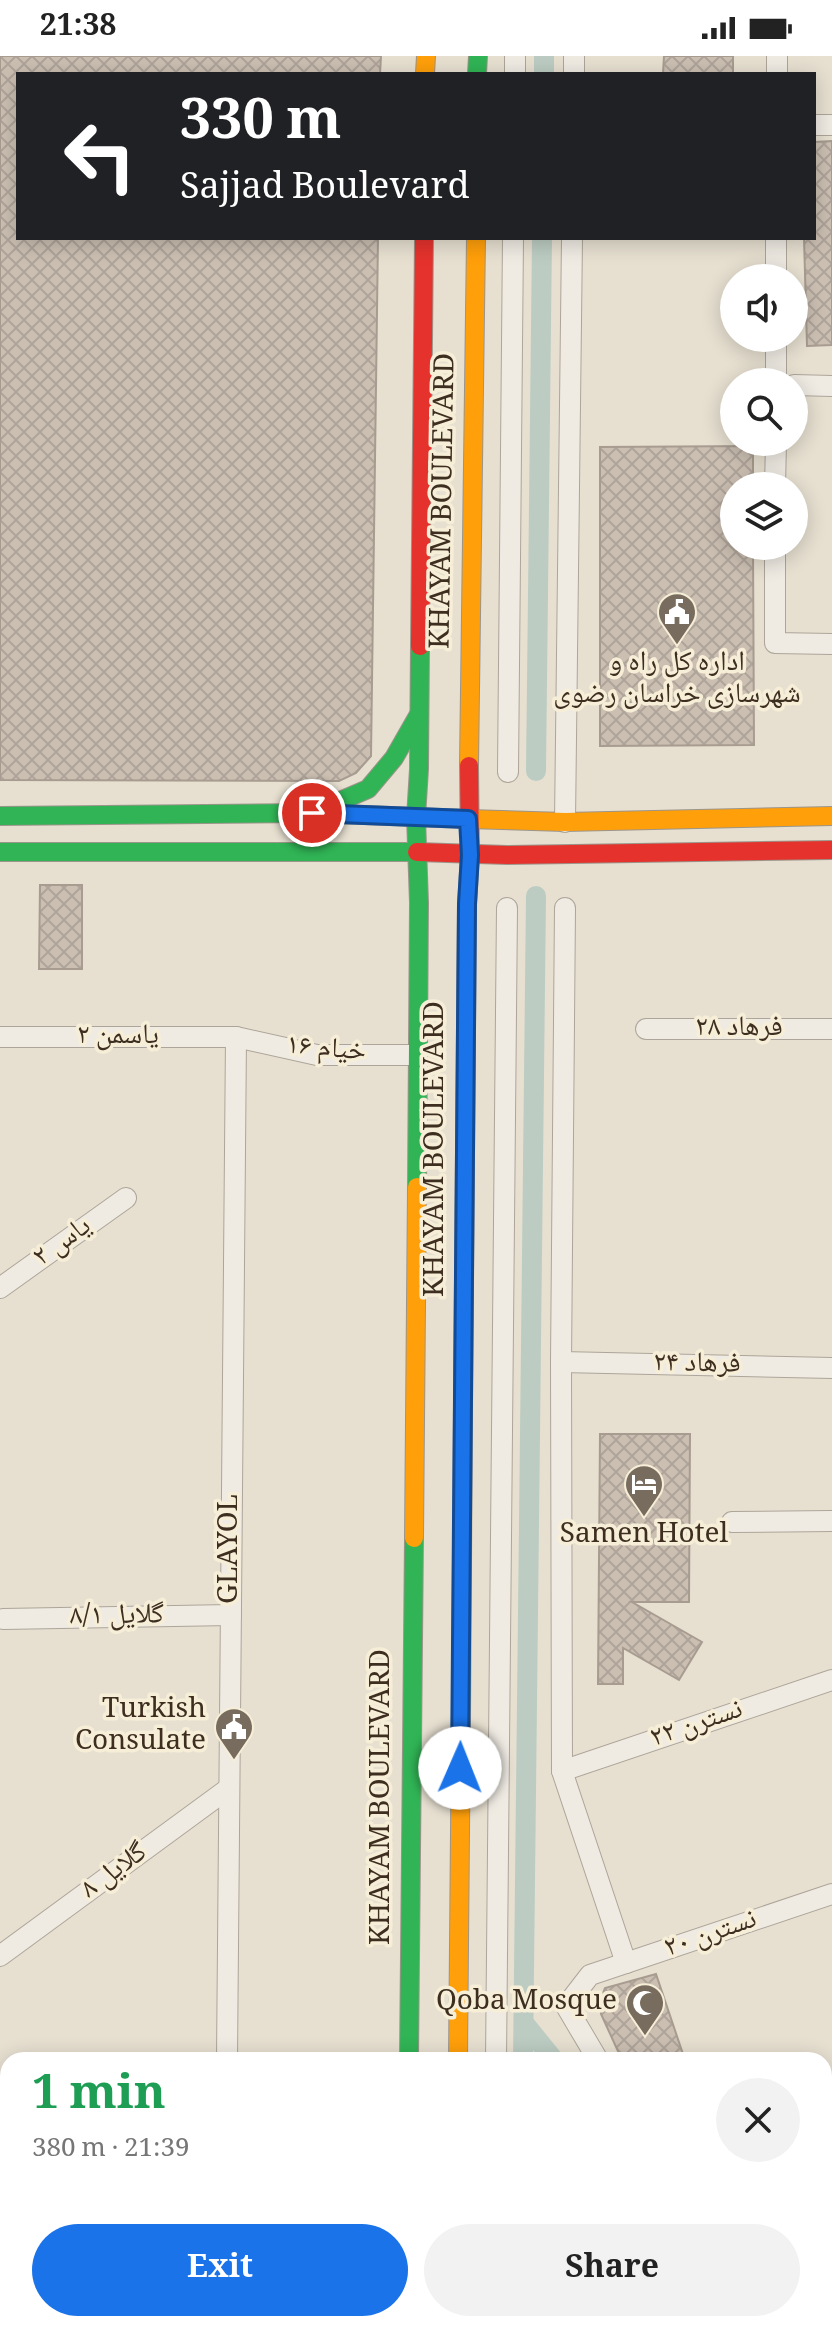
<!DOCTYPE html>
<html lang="en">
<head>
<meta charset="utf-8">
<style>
  :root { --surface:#fff; --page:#f2f2f2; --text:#222; --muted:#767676; --accent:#1a73e8 }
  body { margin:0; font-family:Georgia,"Noto Naskh Arabic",serif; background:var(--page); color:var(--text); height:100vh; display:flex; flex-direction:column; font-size:30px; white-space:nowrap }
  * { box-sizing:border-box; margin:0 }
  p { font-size:26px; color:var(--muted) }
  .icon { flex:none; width:44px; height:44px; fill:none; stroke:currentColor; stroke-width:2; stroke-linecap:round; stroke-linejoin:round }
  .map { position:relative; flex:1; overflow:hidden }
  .drawer { position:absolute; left:0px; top:1996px; width:832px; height:280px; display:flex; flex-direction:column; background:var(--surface); border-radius:24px 24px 0 0; box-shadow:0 4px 20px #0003 }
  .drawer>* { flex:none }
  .guide { position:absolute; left:16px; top:16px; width:800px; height:168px; border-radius:0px; box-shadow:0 4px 20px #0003; background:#202124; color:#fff; overflow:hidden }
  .fabs { position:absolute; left:720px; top:208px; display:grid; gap:16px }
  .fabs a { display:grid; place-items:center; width:88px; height:88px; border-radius:50%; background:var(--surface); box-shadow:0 4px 20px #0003; font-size:40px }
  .pin { position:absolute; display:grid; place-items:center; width:68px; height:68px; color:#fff; margin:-34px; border:4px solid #fff; border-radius:50%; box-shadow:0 2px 8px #0007 }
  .me { position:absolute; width:88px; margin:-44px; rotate:1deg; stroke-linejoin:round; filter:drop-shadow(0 0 6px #0008) }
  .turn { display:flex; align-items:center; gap:28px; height:168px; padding:0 32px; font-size:36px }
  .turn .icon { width:104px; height:104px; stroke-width:2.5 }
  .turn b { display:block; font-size:56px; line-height:68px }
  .round { display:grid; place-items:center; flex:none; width:84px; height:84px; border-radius:42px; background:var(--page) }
  .summary { display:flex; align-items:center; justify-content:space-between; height:136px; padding:0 32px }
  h1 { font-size:48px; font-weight:700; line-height:60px; color:#1e9e55 }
  .action { display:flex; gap:16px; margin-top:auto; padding:16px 32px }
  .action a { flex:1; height:92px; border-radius:48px; background:var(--accent); color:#fff; font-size:32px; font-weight:700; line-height:92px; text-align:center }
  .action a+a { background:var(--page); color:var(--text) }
  .status { display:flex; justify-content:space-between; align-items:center; height:56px; padding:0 40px; background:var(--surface); direction:ltr }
  .status svg { height:22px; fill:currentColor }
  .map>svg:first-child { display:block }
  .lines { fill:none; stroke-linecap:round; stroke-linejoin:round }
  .canal { stroke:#bcccc2; stroke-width:20 }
  .building { fill:url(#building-cross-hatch); stroke:#a89c90; stroke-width:2 }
  .street-casing { stroke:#ada599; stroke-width:22 }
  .fast-casing { stroke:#9c958a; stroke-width:20 }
  .slow-casing { stroke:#9c958a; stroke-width:20 }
  .jam-casing { stroke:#9c958a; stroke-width:20 }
  .street { stroke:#efebe3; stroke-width:20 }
  .fast { stroke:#30b455; stroke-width:18 }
  .slow { stroke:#ff9f0a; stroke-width:18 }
  .jam { stroke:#e5322d; stroke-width:18 }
  .route-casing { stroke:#114b97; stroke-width:20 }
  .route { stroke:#1a73e8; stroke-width:14 }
  .labels { text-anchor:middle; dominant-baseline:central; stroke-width:7; stroke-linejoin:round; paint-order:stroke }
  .street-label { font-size:28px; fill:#3d2e20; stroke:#f7eed8 }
  .poi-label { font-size:28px; fill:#3d2e20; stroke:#f7eed8 }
</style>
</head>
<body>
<div class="status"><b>21:38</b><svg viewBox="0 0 49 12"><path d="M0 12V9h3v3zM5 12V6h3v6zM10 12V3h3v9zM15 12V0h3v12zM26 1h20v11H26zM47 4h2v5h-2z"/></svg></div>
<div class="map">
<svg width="832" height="2276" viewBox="0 0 832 2276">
  <defs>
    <pattern id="building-cross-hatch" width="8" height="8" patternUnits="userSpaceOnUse" patternTransform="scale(2)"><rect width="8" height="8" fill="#cbbfb2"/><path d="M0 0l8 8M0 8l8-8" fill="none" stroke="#afa499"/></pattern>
  </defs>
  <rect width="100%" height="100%" fill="#e7e0d1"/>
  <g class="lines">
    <!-- canal -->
    <g class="canal">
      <polyline points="544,18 544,0"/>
      <polyline points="536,715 542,182"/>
      <polyline points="524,1967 554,2004"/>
      <polyline points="523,2004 536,840"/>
      <polyline points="522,2276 522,2268"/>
    </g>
  </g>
  <!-- building -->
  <g class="building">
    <polygon points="0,0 381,0 380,18 18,18 18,182 378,182 371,700 356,717 339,725 0,724"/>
    <polygon points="664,0 733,0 733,18 663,18"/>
    <polygon points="832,85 832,289 807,290 804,182 814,182 814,86"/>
    <polygon points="753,390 753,430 734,430 734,490 753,490 754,689 600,690 600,391"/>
    <polygon points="40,829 82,829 82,913 39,913"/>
    <polygon points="600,1378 690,1378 689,1546 632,1546 702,1586 679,1624 623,1592 623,1628 598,1628"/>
    <polygon points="656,1918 685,2004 622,2004 601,1958 600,1945 605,1932"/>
  </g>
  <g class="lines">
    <defs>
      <g id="street">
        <polyline points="515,18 515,0"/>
        <polyline points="574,18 574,0"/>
        <polyline points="777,18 777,0"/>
        <polyline points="814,69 832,69"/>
        <polyline points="776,222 776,182"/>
        <polyline points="776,326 776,282"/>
        <polyline points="794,329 832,330"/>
        <polyline points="775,430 776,386"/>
        <polyline points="775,490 775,587 832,588"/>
        <polyline points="508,716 513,182"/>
        <polyline points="565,766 572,182"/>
        <polyline points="565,852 561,1306 562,1715 626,1907"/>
        <polyline points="646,973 832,973"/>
        <polyline points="0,981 236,981 317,999 417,999"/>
        <polyline points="0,1232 126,1142"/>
        <polyline points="561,1306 832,1312"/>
        <polyline points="732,1466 832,1465"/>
        <polyline points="3,1563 231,1559"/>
        <polyline points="562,1715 832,1624"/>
        <polyline points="0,1900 229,1732"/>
        <polyline points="227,2004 236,981"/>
        <polyline points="496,2004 507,852"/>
        <polyline points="598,2004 566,1950 590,1919 832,1838"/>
        <polyline points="824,2046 832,2043"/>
        <polyline points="0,2215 8,2226"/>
        <polyline points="824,2256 832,2253"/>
        <polyline points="39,2268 45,2276"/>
        <polyline points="558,2268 558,2276"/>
        <polyline points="747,2268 751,2276"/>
        <polyline points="127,2276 137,2268"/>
        <polyline points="224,2276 224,2268"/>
        <polyline points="493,2276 493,2268"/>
        <polyline points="766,2276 789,2268"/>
      </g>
      <g id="fast">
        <polyline points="477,18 478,0"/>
        <polyline points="312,757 368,733 394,702 418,660"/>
        <polyline points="0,760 312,757 468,763"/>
        <polyline points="0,796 417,796"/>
        <polyline points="417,1131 419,847 416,761 419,713 420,590"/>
        <polyline points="461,1663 463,1350"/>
        <polyline points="409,2004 414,1482"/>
        <polyline points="407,2268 407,2276"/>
        <polyline points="456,2268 456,2276"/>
      </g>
      <g id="slow">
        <polyline points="425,18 426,0"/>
        <polyline points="469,710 476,182"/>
        <polyline points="468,763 565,766 832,760"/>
        <polyline points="414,1482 417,1131"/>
        <polyline points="458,2004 461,1663"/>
      </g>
      <g id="jam">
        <polyline points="420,590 424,182"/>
        <polyline points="417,796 507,799 832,794"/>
        <polyline points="463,1350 467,848 470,799 469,710"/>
      </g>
    </defs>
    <!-- street casing -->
    <use href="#street" class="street-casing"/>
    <!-- fast casing -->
    <use href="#fast" class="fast-casing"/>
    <!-- slow casing -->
    <use href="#slow" class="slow-casing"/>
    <!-- jam casing -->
    <use href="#jam" class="jam-casing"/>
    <!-- street -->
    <use href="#street" class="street"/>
    <!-- fast -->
    <use href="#fast" class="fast"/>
    <!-- slow -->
    <use href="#slow" class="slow"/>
    <!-- jam -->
    <use href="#jam" class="jam"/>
  </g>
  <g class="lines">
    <defs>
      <polyline id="route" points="312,757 468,763 470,799 467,848 460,1712"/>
    </defs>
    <!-- route casing -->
    <use href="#route" class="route-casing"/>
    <!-- route -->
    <use href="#route" class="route"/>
  </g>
  <!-- icons -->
  <defs>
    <symbol id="civic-pin" viewBox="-11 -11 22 30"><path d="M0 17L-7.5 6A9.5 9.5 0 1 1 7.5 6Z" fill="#786c5e" stroke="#f7eed8"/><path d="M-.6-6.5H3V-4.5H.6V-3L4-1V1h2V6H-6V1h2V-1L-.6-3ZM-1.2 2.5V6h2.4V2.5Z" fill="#fff"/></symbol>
    <symbol id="hotel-pin" viewBox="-11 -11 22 30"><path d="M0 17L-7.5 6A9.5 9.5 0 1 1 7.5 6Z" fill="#786c5e" stroke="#f7eed8"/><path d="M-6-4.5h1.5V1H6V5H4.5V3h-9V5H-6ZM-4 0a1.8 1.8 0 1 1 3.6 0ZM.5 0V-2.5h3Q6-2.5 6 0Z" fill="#fff"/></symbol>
    <symbol id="mosque-pin" viewBox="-11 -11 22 30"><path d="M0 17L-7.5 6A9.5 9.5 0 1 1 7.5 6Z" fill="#786c5e" stroke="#f7eed8"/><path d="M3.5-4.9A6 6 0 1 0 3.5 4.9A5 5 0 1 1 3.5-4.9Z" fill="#fff"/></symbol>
  </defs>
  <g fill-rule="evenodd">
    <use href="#civic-pin" x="655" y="534" width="44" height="60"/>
    <use href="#hotel-pin" x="622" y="1406" width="44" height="60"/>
    <use href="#civic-pin" x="212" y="1649" width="44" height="60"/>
    <use href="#mosque-pin" x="623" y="1925" width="44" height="60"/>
  </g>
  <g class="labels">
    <!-- street labels -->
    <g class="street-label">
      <text transform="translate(445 445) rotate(-89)">KHAYAM BOULEVARD</text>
      <text x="739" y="973">فرهاد ۲۸</text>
      <text x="118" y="981">یاسمن ۲</text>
      <text transform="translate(326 994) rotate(5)">خیام ۱۶</text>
      <text transform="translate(437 1093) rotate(-90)">KHAYAM BOULEVARD</text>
      <text transform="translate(63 1187) rotate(-36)">یاس ۲</text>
      <text transform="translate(697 1309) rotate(1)">فرهاد ۲۴</text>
      <text transform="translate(231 1493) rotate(-90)">GLAYOL</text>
      <text transform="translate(117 1561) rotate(-1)">گلایل ۸/۱</text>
      <text transform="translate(697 1669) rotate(-19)">نسترن ۲۲</text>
      <text transform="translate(383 1741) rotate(-90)">KHAYAM BOULEVARD</text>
      <text transform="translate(115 1816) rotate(-36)">گلایل ۸</text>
      <text transform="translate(711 1879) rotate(-19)">نسترن ۲۰</text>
    </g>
    <!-- poi labels -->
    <g class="poi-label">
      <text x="677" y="608">اداره کل راه و<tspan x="677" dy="32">شهرسازی خراسان رضوی</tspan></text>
      <text x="644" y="1480">Samen Hotel</text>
      <text x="206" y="1655" text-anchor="end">Turkish<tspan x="206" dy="32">Consulate</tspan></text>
      <text x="617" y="1947" text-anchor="end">Qoba Mosque</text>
    </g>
  </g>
</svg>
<div class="fabs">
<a><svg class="icon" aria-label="sound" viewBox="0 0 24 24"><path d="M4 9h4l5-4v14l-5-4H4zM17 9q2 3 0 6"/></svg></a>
<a><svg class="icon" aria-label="search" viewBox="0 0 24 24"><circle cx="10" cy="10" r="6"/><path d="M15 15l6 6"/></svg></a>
<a><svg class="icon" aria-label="layers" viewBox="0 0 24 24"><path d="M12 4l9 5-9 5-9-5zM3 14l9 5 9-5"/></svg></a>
</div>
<div class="pin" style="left:312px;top:757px;background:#d93025"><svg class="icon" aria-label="arrive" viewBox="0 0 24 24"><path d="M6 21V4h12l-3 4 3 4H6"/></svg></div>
<svg class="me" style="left:460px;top:1712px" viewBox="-20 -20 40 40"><circle r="19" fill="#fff"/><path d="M0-13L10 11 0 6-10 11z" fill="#1a73e8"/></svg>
<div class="guide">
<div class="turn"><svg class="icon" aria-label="left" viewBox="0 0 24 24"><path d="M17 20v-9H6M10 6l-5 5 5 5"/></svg><div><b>330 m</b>Sajjad Boulevard</div></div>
</div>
<section class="drawer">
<div class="summary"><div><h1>1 min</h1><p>380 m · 21:39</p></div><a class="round"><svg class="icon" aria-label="close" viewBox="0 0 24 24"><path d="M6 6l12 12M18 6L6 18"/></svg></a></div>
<div class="action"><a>Exit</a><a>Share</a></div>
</section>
</div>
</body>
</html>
